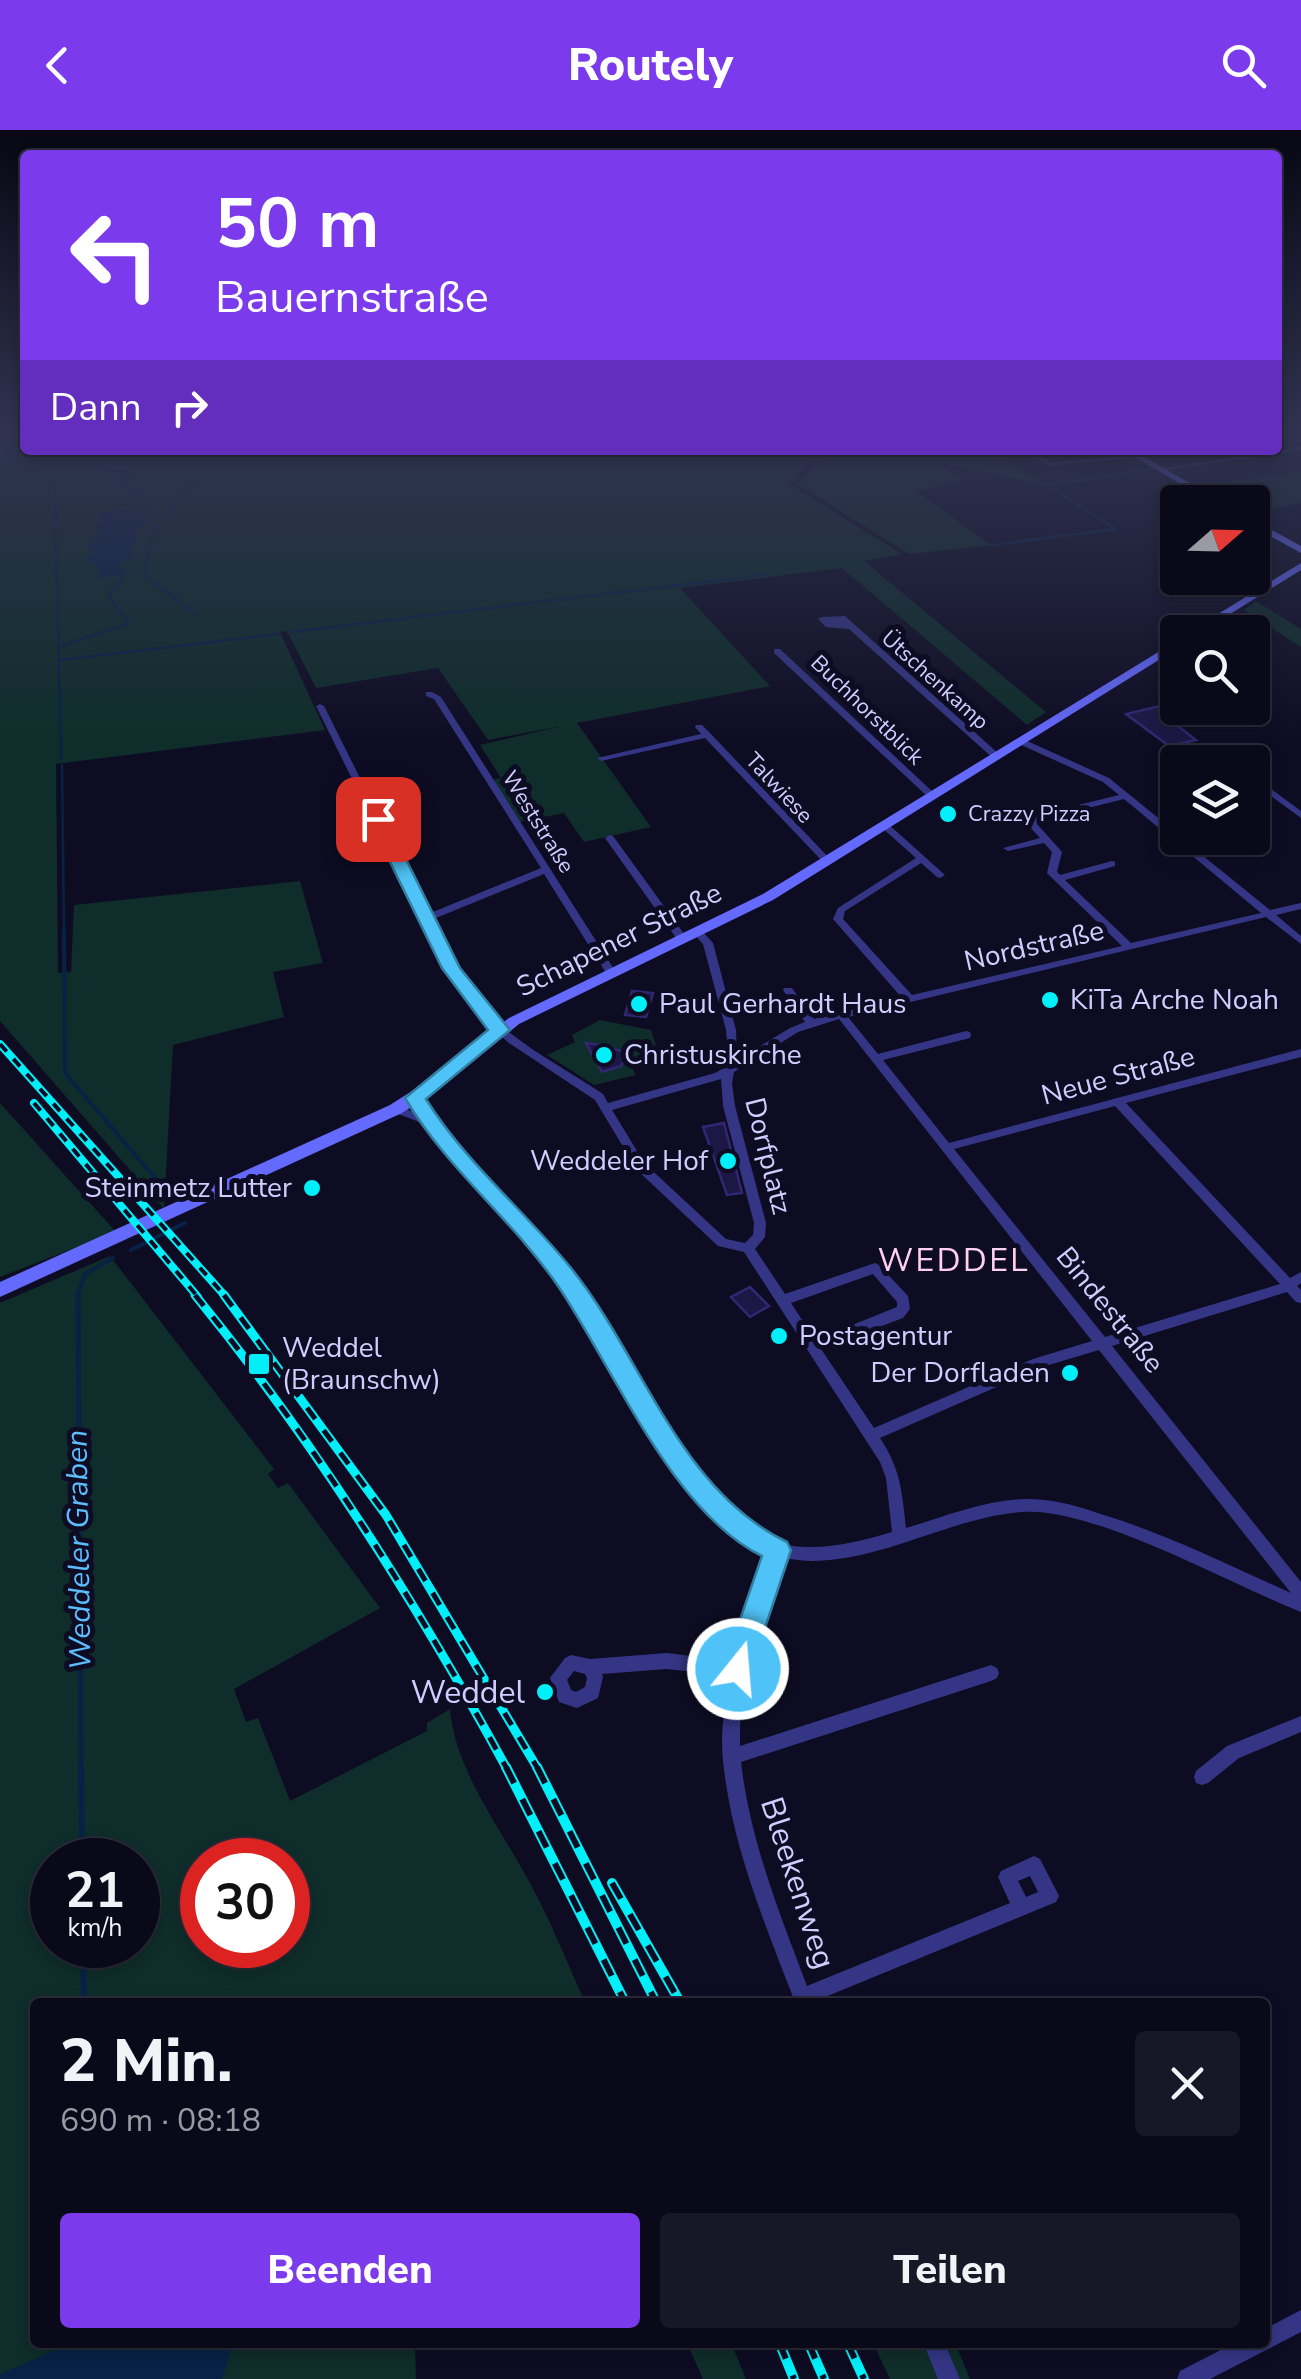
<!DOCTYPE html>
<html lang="de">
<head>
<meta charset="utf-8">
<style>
  :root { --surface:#0a091a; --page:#181727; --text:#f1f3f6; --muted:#999aa2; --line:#2a2a39; --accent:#7c3aed }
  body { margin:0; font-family:"Nunito Sans",sans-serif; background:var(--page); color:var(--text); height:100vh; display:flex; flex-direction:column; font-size:38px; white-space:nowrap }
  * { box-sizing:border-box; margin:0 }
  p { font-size:32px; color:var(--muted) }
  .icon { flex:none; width:55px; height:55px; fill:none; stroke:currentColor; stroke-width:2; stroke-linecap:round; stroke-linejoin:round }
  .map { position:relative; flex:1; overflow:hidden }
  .drawer { position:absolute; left:30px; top:1868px; width:1240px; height:350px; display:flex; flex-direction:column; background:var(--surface); border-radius:10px; box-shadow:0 5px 15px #0003,0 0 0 2px var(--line) }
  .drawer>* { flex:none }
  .hud { position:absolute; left:20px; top:20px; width:1262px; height:305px; border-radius:10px; box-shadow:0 5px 15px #0003,0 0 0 2px var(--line); background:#7c3aed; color:#fff; overflow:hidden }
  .needle { width:65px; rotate:70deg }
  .controls { position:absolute; left:1160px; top:355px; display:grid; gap:20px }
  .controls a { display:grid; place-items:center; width:110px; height:110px; border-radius:10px; background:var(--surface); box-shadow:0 5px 15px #0003,0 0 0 2px var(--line); font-size:50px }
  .speed { position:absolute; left:30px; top:1708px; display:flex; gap:20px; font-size:50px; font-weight:700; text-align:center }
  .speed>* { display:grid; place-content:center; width:130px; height:130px; border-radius:50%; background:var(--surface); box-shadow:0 5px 15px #0003,0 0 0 2px var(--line); line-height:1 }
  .speed small { font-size:25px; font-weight:400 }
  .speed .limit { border:15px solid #d22; background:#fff; color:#111 }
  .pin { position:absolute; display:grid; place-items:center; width:85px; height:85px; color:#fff; margin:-42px; border-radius:20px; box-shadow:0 5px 15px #0006 }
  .me { position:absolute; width:110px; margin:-55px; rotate:17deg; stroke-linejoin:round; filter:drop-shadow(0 0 8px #0008) }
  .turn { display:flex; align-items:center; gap:35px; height:210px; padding:0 30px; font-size:45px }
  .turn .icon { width:130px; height:130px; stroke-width:2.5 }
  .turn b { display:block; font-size:70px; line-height:85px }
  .then { display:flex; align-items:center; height:95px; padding:0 30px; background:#0003; gap:20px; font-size:38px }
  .round { display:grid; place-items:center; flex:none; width:105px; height:105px; border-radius:10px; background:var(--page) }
  .headline { display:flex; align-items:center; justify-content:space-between; height:170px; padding:0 30px }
  h1 { font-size:60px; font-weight:800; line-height:75px }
  .action { display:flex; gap:20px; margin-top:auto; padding:20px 30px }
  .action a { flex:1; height:115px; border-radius:10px; background:var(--accent); color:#fff; font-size:40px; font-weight:800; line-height:115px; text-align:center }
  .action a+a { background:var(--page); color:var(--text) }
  header { display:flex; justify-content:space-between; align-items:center; height:130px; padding:0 30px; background:var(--accent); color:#fff; font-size:45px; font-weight:800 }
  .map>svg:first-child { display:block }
  .green { fill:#0f2d2a; fill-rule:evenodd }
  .water { fill:#082246 }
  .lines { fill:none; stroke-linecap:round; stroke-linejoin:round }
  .stream-far3 { stroke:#082246; stroke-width:2.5 }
  .stream-far2 { stroke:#082246; stroke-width:4 }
  .stream-far1 { stroke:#082246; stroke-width:5 }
  .stream { stroke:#082246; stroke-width:6 }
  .building { fill:#1d1745; stroke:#322772; stroke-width:2.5 }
  .street { fill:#343685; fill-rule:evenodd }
  .secondary { fill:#656aff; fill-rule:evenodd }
  .rail-far2-casing { stroke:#00eff9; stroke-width:8 }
  .rail-far1-casing { stroke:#00eff9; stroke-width:9 }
  .rail-casing { stroke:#00eff9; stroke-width:10 }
  .rail-far2 { stroke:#0e0c23; stroke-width:4; stroke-dasharray:10; stroke-linecap:butt }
  .rail-far1 { stroke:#0e0c23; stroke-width:5; stroke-dasharray:14; stroke-linecap:butt }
  .rail { stroke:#0e0c23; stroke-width:6; stroke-dasharray:18; stroke-linecap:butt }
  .route { fill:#4fc3f7; stroke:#337fa1; stroke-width:2.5 }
  .poi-dot { fill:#00eff9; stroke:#0e0c23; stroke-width:4 }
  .labels { text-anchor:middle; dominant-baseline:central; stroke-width:10; stroke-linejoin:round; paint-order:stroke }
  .far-street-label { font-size:22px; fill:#d0ceff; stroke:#0e0c23 }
  .far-poi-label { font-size:22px; fill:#d0ceff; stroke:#0e0c23; text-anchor:start }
  .street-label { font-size:28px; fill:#d0ceff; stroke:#0e0c23 }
  .poi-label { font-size:28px; fill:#d0ceff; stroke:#0e0c23; text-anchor:start }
  .water-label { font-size:30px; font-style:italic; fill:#5cbdff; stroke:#0e0c23 }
  .quarter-label { font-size:32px; letter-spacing:2.5px; fill:#ffd0f1; stroke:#0e0c23 }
  .near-poi-label { font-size:32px; fill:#d0ceff; stroke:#0e0c23; text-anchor:end }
  .near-street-label { font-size:32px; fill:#d0ceff; stroke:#0e0c23 }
</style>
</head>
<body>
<header><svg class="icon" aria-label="back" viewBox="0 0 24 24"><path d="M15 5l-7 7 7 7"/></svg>Routely<svg class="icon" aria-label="search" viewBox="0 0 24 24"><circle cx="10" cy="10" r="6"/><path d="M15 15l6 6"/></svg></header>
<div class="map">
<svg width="1301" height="2249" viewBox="0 0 1301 2249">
  <rect width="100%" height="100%" fill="#0e0c23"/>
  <!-- green -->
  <g class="green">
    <polygon points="0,301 25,301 25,320 819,320 789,354 902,424 864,431 1046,582 1027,595 842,438 680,458 770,556 577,593 651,697 584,712 564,683 520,692 493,650 501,648 480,615 562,596 488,610 438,538 316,558 287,501 280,502 325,600 56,634 58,843 71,842 74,775 300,751 323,833 273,842 284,887 173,915 164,1079 0,891"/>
    <polygon points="830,320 991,320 1048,356 936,332 963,351 916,361 991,415 909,424 797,354"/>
    <polygon points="1301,341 1301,373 1253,381 1252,372 1229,372 1201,356"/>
    <polygon points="1256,471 1301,499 1301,517 1244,480"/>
    <polygon points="600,890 651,900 659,925 632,938 636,945 594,955 547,925 575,912 572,905"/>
    <polygon points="0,973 116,1102 0,1147"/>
    <path d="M110 1126 274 1339 268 1344 278 1358 288 1353 380 1478 234 1559 246 1592 258 1588 290 1671 427 1601V1593L450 1579C455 1640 501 1699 530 1753 551 1791 567 1833 585 1872H35V2212L415 2213 416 2249H0V1173ZM52 1730H138V1815H52ZM202 1730H288V1815H202Z"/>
    <polygon points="687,2213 731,2213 746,2249 703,2249"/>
    <polygon points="873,2213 955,2213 970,2249 890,2249"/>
  </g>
  <!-- water -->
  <g class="water">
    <polygon points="124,380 139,382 151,392 131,403 138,406 129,423 135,426 119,435 129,444 96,448 101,438 88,429 96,421 87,419 88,415 104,401 93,398 103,391 98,388 102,383"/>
    <polygon points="72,2213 72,2212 234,2213 222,2249 0,2249 0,2244"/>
  </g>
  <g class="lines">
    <!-- stream-far3 -->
    <g class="stream-far3">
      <polyline points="1047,355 1153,339"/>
      <polyline points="136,384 149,381 151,372 102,347 136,350 137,346 105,338 89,325 140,328 148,326 146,320"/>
      <polyline points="992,415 1116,399 1053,359"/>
      <polyline points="749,446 766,444"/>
      <polyline points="197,485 144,445 152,406 218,320"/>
      <polyline points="291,502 745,447"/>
      <polyline points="61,516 129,493 108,466 123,447 120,445"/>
      <polyline points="61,530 278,504"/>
      <polyline points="61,629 55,364 56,324 63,320"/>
      <polyline points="62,635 64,802"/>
    </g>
    <!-- stream-far2 -->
    <g class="stream-far2">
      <polyline points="64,800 65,943 173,1069"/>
      <polyline points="131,1120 185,1093"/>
      <polyline points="77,1167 85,1144 113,1128"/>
    </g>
    <!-- stream-far1 -->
    <polyline class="stream-far1" points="78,1165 81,1639"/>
    <!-- stream -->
    <g class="stream">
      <polyline points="81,1637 82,1730"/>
      <polyline points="83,1815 84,1872"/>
    </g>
  </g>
  <!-- building -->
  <g class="building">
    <polygon points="1160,576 1177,588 1170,590 1196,610 1169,616 1126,584"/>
    <polygon points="632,861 653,863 646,887 625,885"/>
    <polygon points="586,913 602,915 628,923 621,936 602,942"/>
    <polygon points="724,993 742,1063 727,1065 703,997"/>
    <polygon points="750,1157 769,1176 750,1187 731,1167"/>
  </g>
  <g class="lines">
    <!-- street -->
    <g class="street">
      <polygon points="1291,301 1299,301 1301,307"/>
      <polygon points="1301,317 1301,321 1159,341 1156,339"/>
      <polygon points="1024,320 1031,320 1049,332 1139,325 1142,327 1048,336"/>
      <polygon points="845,486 1000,625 1000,629 994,629 849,499 826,497 818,489 822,487"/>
      <polygon points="774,519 780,519 935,664 935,668 929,668 774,523"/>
      <path d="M426 562H432L441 567 617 844 612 847 608 846 544 744 431 790C447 821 463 857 488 883 517 914 567 940 603 964L608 973 715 943 724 938 728 924 726 900 703 814 693 803 694 801H702L713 813 736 900 737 930 790 898 805 892 783 860 784 858H792L814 889 902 868 833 789 838 778 916 728 881 697V693H887L945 745 940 748 937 747 921 733 845 781 843 789 912 865 1122 816 1049 745 1047 743 1052 722 1044 713 1008 721 1003 718 1040 708 1027 694 1038 685 1119 665 1103 652 1019 614V610H1025L1109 648 1178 704V708H1181L1270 780 1301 773V779L1276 785 1301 806V814L1266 787 848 887 878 924 966 901 970 902 971 905 970 908 883 930 949 1013 1301 919V927L1126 973 1290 1148 1301 1142V1153L1297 1156 1301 1160V1173L1296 1172 1287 1162 1112 1216 1301 1452V1482C1235 1455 1172 1420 1104 1397 1078 1389 1049 1380 1022 1382 950 1388 885 1430 813 1431 803 1431 793 1429 783 1428 770 1463 754 1498 746 1535 741 1562 740 1589 740 1616L991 1535 997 1538 999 1543 997 1548 991 1551 741 1632C750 1710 779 1782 807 1856L1010 1773 998 1747 1001 1741 1034 1726 1040 1729 1059 1766 1056 1772 813 1872H795C765 1794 731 1714 723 1630 720 1603 725 1573 729 1546L667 1539 602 1544 603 1547 598 1568 577 1578 559 1572 550 1548 565 1528 571 1525 590 1529 667 1523 732 1531 743 1493 770 1423C689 1387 651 1295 609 1224 571 1160 524 1102 475 1047 460 1031 445 1010 427 997 418 990 403 986 392 982L390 979 392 976 396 975 419 984 409 968 411 965H419C424 974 429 984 435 991 449 1009 467 1024 483 1041 510 1071 537 1101 562 1134 582 1160 601 1187 618 1216 656 1278 695 1364 759 1404 798 1428 851 1414 892 1402L886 1348 880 1332 744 1122 718 1116 637 1040 595 970 509 913 479 887 446 839 316 576 320 574 324 576 428 784 541 738 434 569 426 566ZM1124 669 1261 783 1131 813 1065 750 1115 736V732L1112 731 1060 745 1057 742 1062 722 1037 694 1044 689ZM839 889 1092 1211 1033 1229 874 1298 821 1219 903 1188 910 1179 908 1166 879 1135 875 1133 785 1164 755 1119 765 1107 766 1093 735 976 732 953 734 942 798 902ZM721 949 723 976 754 1093 753 1105 745 1113 726 1109 645 1034 612 980ZM1115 976 1280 1154 1105 1207 954 1019ZM873 1144 897 1172V1177L815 1210 791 1173ZM1099 1220 1291 1463C1230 1436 1171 1406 1107 1386 1081 1377 1053 1368 1025 1369 985 1370 944 1387 906 1398 902 1362 901 1340 880 1308L1042 1237ZM574 1541 585 1544 587 1548 585 1557 576 1562 571 1560 567 1550ZM1030 1746 1038 1762 1026 1767 1018 1751Z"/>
      <polygon points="696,595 702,595 710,603 830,729 830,733 824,733 705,608 601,631 597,628 701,604 695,597"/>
      <polygon points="1252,645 1301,681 1301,688 1252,652"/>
      <polygon points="610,705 613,706 687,808 687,812 679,812 605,708"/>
      <polygon points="1301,1586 1301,1602 1239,1628 1208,1653 1202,1655 1196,1653 1194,1647 1196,1641 1227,1616"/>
      <polygon points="1301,2180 1301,2202 1210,2249 1177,2249 1180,2241 1236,2212 1265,2212 1265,2199"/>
      <polygon points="923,2212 944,2212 960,2249 938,2249"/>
    </g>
    <!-- secondary -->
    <g class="secondary">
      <polygon points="1122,320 1132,320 1223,372 1212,372"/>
      <polygon points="1252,389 1301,416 1301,423 1252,396"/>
      <polygon points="1301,433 1301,440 1201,502 1189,502"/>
      <polygon points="1178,510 1178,518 773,770 519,894 438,960 402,983 0,1167 0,1152 390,975 426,952 509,888 763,764"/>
    </g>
    <defs>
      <g id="rail-far2">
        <polyline points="0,914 226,1167"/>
        <polyline points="34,973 198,1167"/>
      </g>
      <g id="rail-far1">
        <path d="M195 1165C315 1312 416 1472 507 1639"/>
        <polyline points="224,1165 386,1385 538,1639"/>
      </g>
      <g id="rail">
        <polyline points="506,1637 625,1872"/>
        <polyline points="537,1637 656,1872"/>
        <polyline points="612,1753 680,1872"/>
        <polyline points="779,2212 794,2249"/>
        <polyline points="808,2212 824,2249"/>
        <polyline points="847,2212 864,2249"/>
      </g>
    </defs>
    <!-- rail-far2 casing -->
    <use href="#rail-far2" class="rail-far2-casing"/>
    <!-- rail-far1 casing -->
    <use href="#rail-far1" class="rail-far1-casing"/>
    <!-- rail casing -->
    <use href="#rail" class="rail-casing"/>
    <!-- rail-far2 -->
    <use href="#rail-far2" class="rail-far2"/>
    <!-- rail-far1 -->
    <use href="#rail-far1" class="rail-far1"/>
    <!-- rail -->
    <use href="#rail" class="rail"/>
  </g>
  <!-- sky -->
  <linearGradient id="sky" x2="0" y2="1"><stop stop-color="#080713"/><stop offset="0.49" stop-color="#303450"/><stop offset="1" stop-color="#303450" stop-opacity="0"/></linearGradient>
  <rect width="1301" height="616" fill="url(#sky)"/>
  <!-- route -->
  <path class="route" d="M372 686 386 689 460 838 510 900 426 969C465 1032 525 1081 571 1138 642 1226 679 1360 787 1412L791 1420 748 1549 738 1553 727 1549 723 1539 762 1426C673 1383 613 1237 558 1156 512 1089 446 1038 405 968L488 900 442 838 369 689Z"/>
  <!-- markers -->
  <g class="poi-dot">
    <circle cx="948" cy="684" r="10"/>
    <circle cx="1050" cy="870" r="10"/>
    <circle cx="639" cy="874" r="10"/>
    <circle cx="604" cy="925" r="10"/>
    <circle cx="728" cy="1031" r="10"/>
    <circle cx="312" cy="1058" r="10"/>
    <circle cx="779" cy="1206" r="10"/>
    <rect x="247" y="1222" width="24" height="24" rx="5"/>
    <circle cx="1070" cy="1243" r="10"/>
    <circle cx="545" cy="1562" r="10"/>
  </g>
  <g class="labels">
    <!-- far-street labels -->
    <g class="far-street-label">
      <text transform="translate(935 550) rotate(42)">Ütschenkamp</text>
      <text transform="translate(867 580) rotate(44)">Buchhorstblick</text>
      <text transform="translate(779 658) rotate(47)">Talwiese</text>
      <text transform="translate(538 692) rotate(58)">Weststraße</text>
    </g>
    <!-- far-poi labels -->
    <g class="far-poi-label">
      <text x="968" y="684">Crazzy Pizza</text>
    </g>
    <!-- street labels -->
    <g class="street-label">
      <text transform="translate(619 810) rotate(-26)">Schapener Straße</text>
      <text transform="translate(1034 816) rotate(-13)">Nordstraße</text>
      <text transform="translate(1118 946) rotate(-15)">Neue Straße</text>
      <text transform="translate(768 1026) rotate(76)">Dorfplatz</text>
      <text transform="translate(1110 1180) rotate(51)">Bindestraße</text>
    </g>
    <!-- poi labels -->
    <g class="poi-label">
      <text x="1070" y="870">KiTa Arche Noah</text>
      <text x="659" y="874">Paul Gerhardt Haus</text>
      <text x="624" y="925">Christuskirche</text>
      <text x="708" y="1031" text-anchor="end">Weddeler Hof</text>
      <text x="292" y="1058" text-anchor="end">Steinmetz Lutter</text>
      <text x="799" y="1206">Postagentur</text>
      <text x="282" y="1218">Weddel<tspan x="282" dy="32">(Braunschw)</tspan></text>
      <text x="1050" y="1243" text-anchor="end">Der Dorfladen</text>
    </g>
    <!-- water labels -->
    <g class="water-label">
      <text transform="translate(79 1420) rotate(-91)">Weddeler Graben</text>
    </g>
    <!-- quarter labels -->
    <g class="quarter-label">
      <text x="954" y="1130">WEDDEL</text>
    </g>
    <!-- near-poi labels -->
    <g class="near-poi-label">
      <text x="525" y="1562">Weddel</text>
    </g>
    <!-- near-street labels -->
    <g class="near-street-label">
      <text transform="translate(798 1753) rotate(72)">Bleekenweg</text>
    </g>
  </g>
</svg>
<div class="controls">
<a><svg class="needle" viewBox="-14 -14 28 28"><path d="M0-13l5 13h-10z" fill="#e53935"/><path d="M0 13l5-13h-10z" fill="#999aa2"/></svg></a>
<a><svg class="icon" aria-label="search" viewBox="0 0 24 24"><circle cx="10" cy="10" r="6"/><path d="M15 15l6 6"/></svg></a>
<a><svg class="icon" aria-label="layers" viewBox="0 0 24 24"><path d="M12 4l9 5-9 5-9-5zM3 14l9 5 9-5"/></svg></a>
</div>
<div class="speed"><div>21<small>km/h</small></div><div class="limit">30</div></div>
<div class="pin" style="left:378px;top:689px;background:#d93025"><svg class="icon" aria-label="arrive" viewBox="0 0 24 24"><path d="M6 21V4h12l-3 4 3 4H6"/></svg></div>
<svg class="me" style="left:738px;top:1539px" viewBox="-20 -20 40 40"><circle r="17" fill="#4fc3f7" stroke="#fff" stroke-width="3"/><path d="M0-11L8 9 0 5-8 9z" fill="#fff"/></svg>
<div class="hud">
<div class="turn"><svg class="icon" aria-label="left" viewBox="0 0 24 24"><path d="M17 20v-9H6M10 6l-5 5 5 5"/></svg><div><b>50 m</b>Bauernstraße</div></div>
<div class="then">Dann<svg class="icon" aria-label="right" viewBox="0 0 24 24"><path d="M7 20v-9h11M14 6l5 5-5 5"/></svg></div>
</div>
<section class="drawer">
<div class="headline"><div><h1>2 Min.</h1><p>690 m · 08:18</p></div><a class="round"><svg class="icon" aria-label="close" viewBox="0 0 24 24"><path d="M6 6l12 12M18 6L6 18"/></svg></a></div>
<div class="action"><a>Beenden</a><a>Teilen</a></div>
</section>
</div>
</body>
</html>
